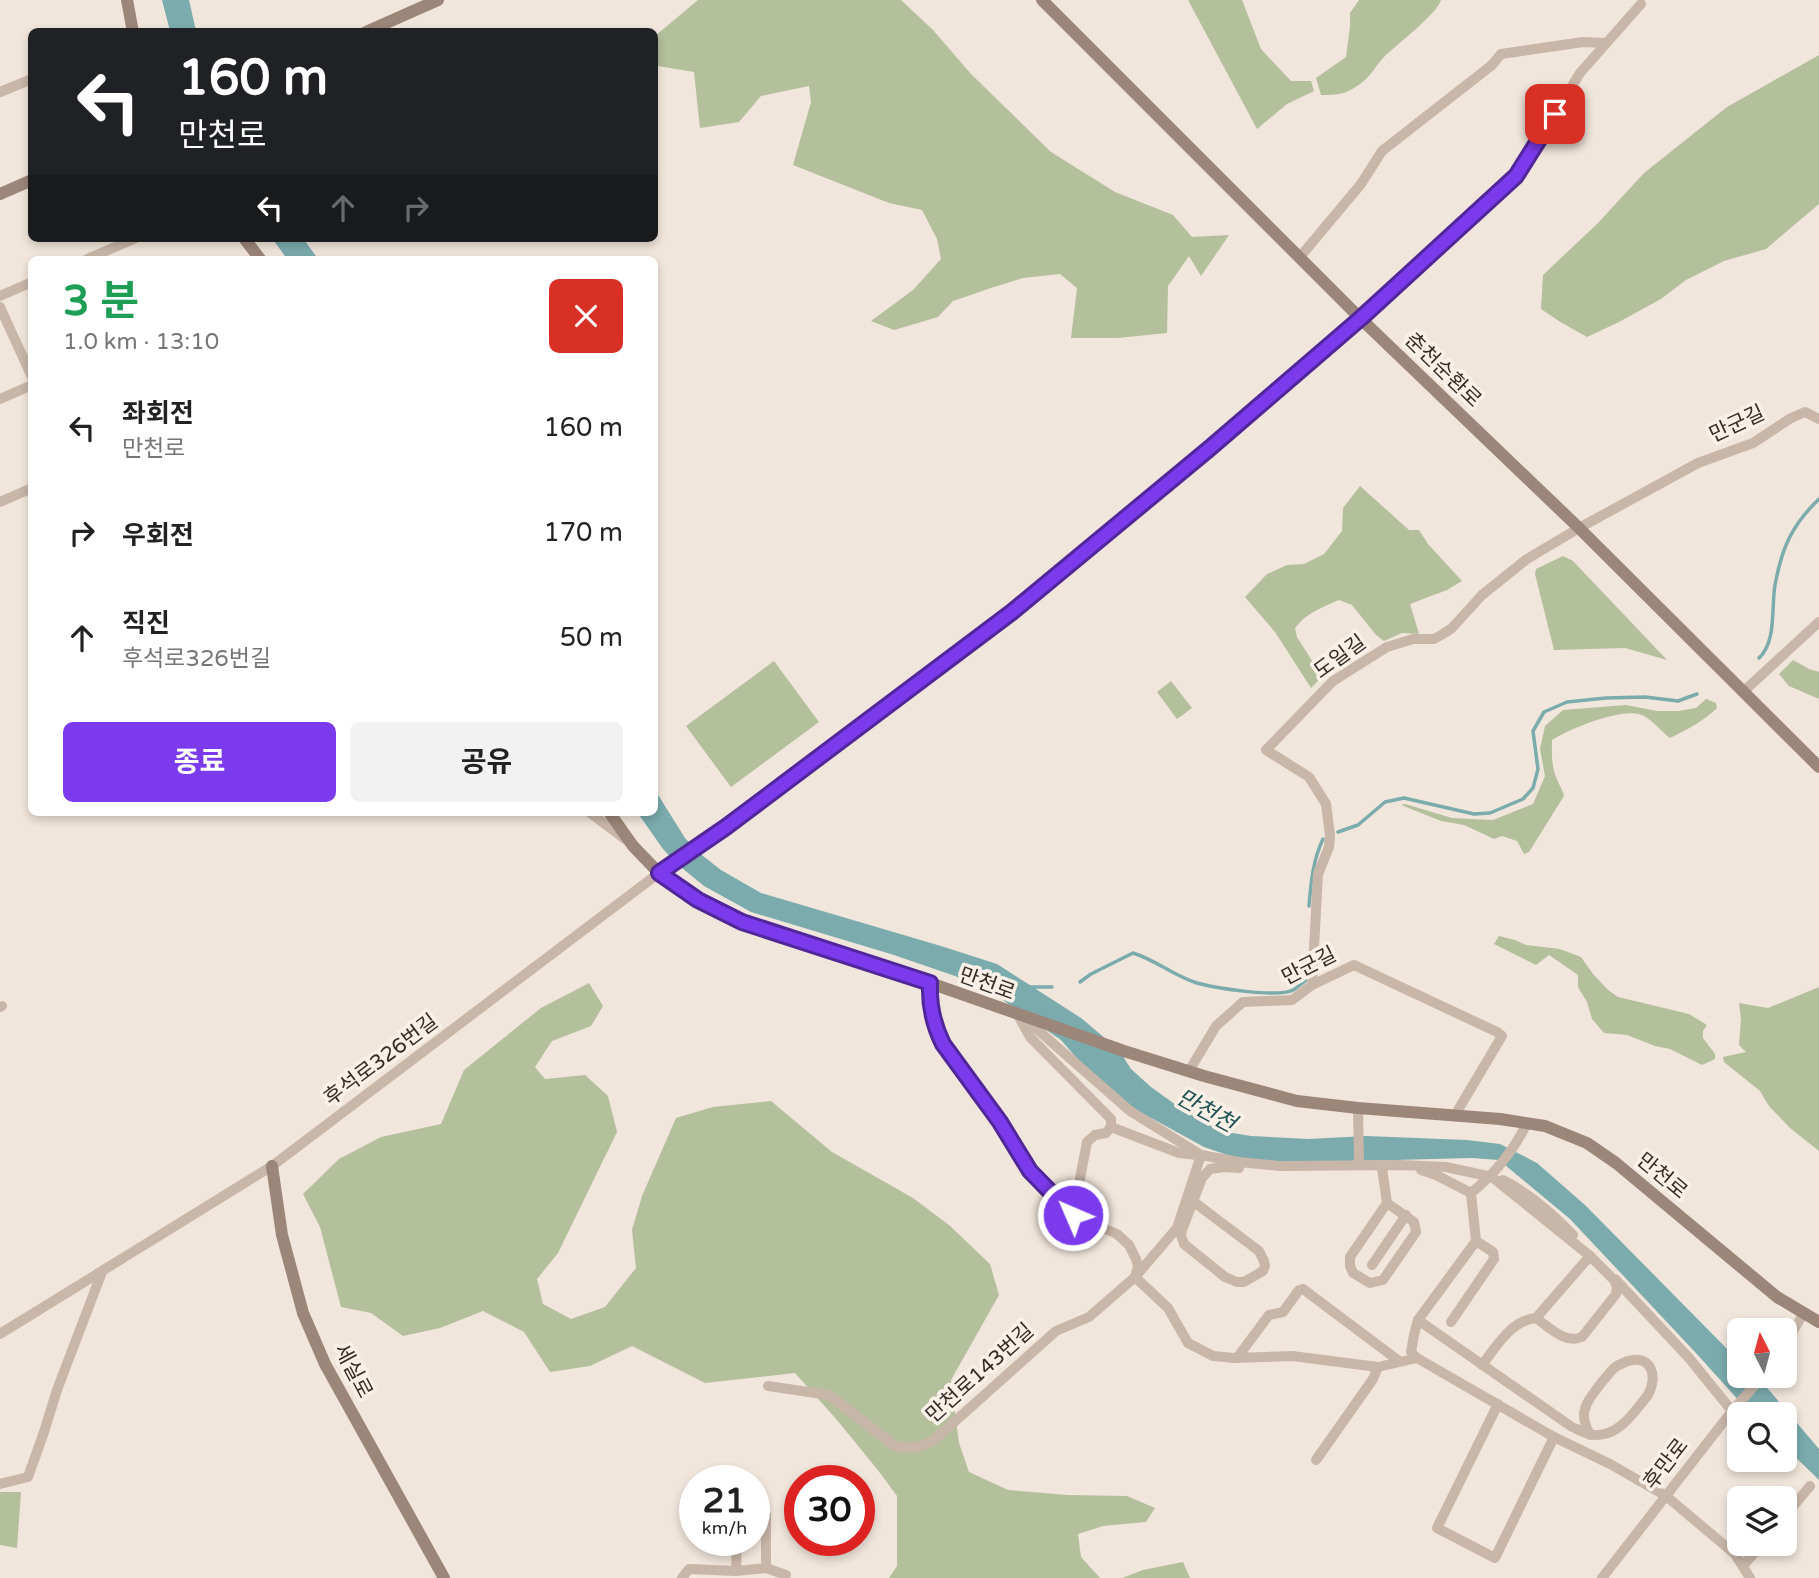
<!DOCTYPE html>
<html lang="ko">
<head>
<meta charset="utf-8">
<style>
  :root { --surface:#fff; --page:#f2f2f2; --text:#222; --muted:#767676; --accent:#7c3aed }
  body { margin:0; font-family:"Varela Round","Noto Sans KR",sans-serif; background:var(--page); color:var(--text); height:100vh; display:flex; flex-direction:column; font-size:26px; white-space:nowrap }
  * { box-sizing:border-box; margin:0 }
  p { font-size:23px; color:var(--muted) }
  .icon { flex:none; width:38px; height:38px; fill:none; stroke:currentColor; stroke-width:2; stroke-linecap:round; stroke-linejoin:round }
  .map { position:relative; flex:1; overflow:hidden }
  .panel { position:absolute; left:28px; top:256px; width:630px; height:560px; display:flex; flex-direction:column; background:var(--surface); border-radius:10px; box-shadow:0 4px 10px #0003 }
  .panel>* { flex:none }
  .top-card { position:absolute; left:28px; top:28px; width:630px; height:214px; border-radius:10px; box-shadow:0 4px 10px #0003; background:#202124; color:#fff; overflow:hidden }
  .needle { width:46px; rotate:354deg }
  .fabs { position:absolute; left:1727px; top:1318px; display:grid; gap:14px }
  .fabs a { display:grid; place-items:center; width:70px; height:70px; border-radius:10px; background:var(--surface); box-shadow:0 4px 10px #0003; font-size:35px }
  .speed { position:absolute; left:679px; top:1465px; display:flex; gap:14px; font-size:35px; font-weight:700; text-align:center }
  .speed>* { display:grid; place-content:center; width:91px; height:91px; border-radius:50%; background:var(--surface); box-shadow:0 4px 10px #0003; line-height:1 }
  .speed small { font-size:18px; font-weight:400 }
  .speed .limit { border:10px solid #d22; background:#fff; color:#111 }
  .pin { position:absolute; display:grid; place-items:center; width:60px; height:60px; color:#fff; margin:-30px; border-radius:14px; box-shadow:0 4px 10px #0006 }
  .me { position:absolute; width:77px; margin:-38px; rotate:315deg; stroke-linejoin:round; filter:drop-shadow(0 0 5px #0008) }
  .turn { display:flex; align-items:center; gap:24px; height:147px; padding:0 35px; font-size:32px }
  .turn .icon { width:91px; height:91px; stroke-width:2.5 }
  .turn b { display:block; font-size:49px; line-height:60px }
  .lanes { display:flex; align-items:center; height:66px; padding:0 35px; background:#0003; justify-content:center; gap:35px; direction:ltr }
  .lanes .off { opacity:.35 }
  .round { display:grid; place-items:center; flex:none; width:74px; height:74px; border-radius:10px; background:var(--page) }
  .overview { display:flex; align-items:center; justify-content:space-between; height:119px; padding:0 35px }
  h1 { font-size:42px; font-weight:700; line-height:52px; color:#1e9e55 }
  .primary-button { display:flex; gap:14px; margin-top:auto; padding:14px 35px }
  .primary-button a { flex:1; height:80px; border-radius:10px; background:var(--accent); color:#fff; font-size:28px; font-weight:700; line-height:80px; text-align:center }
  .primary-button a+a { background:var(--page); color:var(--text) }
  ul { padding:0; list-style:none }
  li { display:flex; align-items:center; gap:21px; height:105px; padding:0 35px }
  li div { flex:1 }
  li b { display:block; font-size:26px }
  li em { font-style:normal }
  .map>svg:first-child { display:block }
  .green { fill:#b4bf9c }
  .water { fill:#7babad }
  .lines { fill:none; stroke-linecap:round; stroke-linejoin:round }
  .stream { stroke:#7babad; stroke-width:3.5 }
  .street { stroke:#c8b6a8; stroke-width:10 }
  .secondary { stroke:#9c8579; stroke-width:12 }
  .route-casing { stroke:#51269a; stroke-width:18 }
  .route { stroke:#7c3aed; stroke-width:12 }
  .labels { text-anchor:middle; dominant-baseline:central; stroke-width:7; stroke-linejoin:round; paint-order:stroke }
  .street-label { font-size:21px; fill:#352c28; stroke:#f9f0e7 }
  .water-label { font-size:23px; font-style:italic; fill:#1f5255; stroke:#f9f0e7 }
</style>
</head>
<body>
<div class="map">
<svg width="1819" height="1578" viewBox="0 0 1819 1578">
  <rect width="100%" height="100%" fill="#f1e6db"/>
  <!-- green -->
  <g class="green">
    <polygon points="698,0 901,0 933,30 971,74 1051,152 1115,192 1173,215 1192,237 1229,235 1201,276 1189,256 1168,286 1167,333 1118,338 1071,338 1077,288 1060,274 1023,278 991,288 953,301 938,317 894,330 871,321 913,290 941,259 937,239 922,210 889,203 793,165 811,102 809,86 761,96 739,122 700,128 694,72 658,66 654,64 655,36"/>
    <polygon points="1188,0 1242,0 1261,49 1291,81 1311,81 1314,91 1287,104 1257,129"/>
    <path d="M1359 0H1441C1437 14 1396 45 1383 58 1374 68 1369 79 1357 86 1344 95 1336 95 1321 95L1316 78 1346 57 1350 26V13Z"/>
    <polygon points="1819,55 1819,204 1766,249 1724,261 1686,280 1661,299 1619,322 1587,337 1562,323 1541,309 1543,275 1598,223 1644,173 1727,107"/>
    <path d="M1360 486 1409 530H1419L1428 544 1462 581 1447 590 1410 604 1419 634 1402 633 1384 641 1376 635 1352 605 1339 600C1323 607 1306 613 1295 628L1297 637 1321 675 1317 682 1311 688 1275 632 1245 597 1267 574 1287 565 1304 564 1324 554 1342 531 1343 508Z"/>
    <polygon points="1563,556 1573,561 1667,660 1625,648 1554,650 1535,574 1536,569"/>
    <polygon points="1793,660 1809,669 1819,672 1819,699 1789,686 1779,674"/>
    <polygon points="774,661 819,722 731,787 686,726"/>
    <polygon points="1171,681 1192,708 1177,719 1157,692"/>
    <path d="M1706 699 1716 703 1717 708C1704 721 1686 730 1670 738 1661 731 1653 721 1644 716 1626 705 1569 729 1552 740 1552 751 1551 763 1555 774 1557 782 1562 787 1564 796L1529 852 1524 854 1517 841 1502 836 1494 839 1464 825 1441 821 1401 805 1405 804 1452 818 1493 820 1533 804 1545 776 1540 749 1545 726 1563 710 1626 705 1657 711H1678L1696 708Z"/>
    <polygon points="1499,936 1515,940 1526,945 1560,949 1581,957 1593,974 1608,990 1618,997 1689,1014 1707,1025 1703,1031 1703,1038 1715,1054 1715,1059 1702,1065 1670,1049 1655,1046 1627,1035 1604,1033 1592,1019 1587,1002 1578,987 1578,975 1549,955 1536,965 1494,944"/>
    <polygon points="589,983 603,1006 591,1026 552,1041 535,1067 545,1079 585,1075 608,1096 617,1132 558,1253 537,1279 543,1304 571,1319 605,1307 636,1268 632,1230 642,1196 676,1118 713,1107 771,1101 832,1152 913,1198 949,1225 990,1264 999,1295 951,1380 959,1443 969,1472 1008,1490 1068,1495 1127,1496 1155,1508 1146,1522 1103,1526 1078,1534 1081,1557 1100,1578 889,1578 897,1566 897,1496 877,1469 837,1420 795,1373 705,1383 632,1346 590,1366 550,1372 524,1332 483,1311 440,1328 403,1336 371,1313 341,1307 320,1227 303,1194 339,1159 381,1137 441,1124 464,1070 541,1008"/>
    <polygon points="1819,987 1819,1151 1790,1128 1769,1106 1760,1091 1724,1062 1723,1057 1746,1052 1739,1045 1741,1019 1739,1003 1768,1008"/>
    <polygon points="0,1492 21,1492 17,1548 0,1545"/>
    <polygon points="1183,1562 1190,1578 1122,1578 1143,1570"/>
  </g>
  <!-- water -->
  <g class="water">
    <polygon points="162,0 189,0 196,31 170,31"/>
    <polygon points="272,238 303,238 318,259 287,259"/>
    <polygon points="655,790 685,838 698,852 721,870 761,893 941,946 997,964 1081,1018 1119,1050 1131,1069 1151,1087 1176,1105 1203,1122 1226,1132 1251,1136 1308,1139 1366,1136 1467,1140 1500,1144 1537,1163 1585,1205 1739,1361 1740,1376 1754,1376 1769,1390 1819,1449 1819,1480 1785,1447 1785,1414 1751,1414 1695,1352 1570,1219 1499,1160 1472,1158 1279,1163 1239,1159 1204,1147 1131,1107 1080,1062 1061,1040 981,985 894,955 751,912 704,886 677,864 663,849 637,812 654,812"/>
  </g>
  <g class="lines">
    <!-- stream -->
    <g class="stream">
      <path d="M1759 658C1777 641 1771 607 1775 585 1782 547 1792 525 1819 499"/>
      <polyline points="1338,832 1358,825 1385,802 1404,798 1474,814 1490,813 1523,799 1533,788 1538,769 1533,731 1544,712 1567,702 1606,698 1645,697 1678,701 1697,694"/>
      <path d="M1309 906C1311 882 1313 860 1323 839"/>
      <path d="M1080 982 1091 974 1133 953C1156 960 1174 976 1197 983 1215 988 1277 998 1293 990 1297 988 1302 983 1306 980L1308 965"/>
      <polyline points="1030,987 1052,987"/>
    </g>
    <!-- street -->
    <g class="street">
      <polyline points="0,92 32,79"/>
      <polyline points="1300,257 1361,184 1382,151 1492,65 1501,54 1583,42 1606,43"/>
      <polyline points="87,259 136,238"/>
      <polyline points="0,296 32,282"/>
      <polyline points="0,307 32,377"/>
      <polyline points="0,399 32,385"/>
      <polyline points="0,502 32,488"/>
      <polyline points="1743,692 1819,622"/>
      <polyline points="589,812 625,839"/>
      <path d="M930 983C929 1006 933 1024 943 1044L1000 1122 1030 1171 1073 1215 1117 1234 1129 1245 1136 1259 1138 1266 1135 1277"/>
      <polyline points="1312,985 1318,874 1329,847 1330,835 1326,804 1309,777 1266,750 1333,681 1387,647 1413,639 1434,639 1443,634 1452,628 1482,595 1527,559 1579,528 1698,463 1753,443 1791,418 1805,412 1819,419"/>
      <polyline points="0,1007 2,1006"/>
      <polyline points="1018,1015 1030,1037 1111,1119 1111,1127 1106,1133 1095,1135 1087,1142 1073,1215"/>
      <polyline points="1024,1018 1130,1111 1201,1155"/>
      <polyline points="1189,1071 1216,1026 1243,1002 1292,1000 1312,985 1354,965 1497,1032 1502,1036 1455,1115"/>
      <polyline points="1358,1108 1359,1162 1362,1165"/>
      <polyline points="1111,1127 1179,1153 1197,1155"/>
      <polyline points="1382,1168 1387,1203 1350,1257 1350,1266 1353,1273 1370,1283 1383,1280 1416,1232 1414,1222 1387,1203"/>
      <polyline points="1421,1170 1436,1175 1471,1193"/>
      <path d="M1503 1180C1529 1193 1553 1214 1573 1235"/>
      <polyline points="1194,1202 1259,1251 1264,1261 1265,1266 1263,1271 1244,1282 1237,1282 1225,1277 1184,1244 1181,1235 1182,1230 1202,1178 1210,1169 1224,1167 1239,1168"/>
      <polyline points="1372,1265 1406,1215"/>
      <polyline points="1135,1277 1168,1308 1188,1343 1213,1356 1234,1358 1292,1356 1378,1367 1417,1358 1554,1437 1610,1464 1666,1496 1735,1554 1750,1578"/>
      <polyline points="1615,1279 1689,1358 1732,1411"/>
      <path d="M1418 1320 1572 1427C1579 1430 1586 1434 1594 1435 1619 1437 1634 1412 1648 1395 1658 1377 1652 1354 1628 1361 1623 1363 1617 1365 1613 1369 1606 1377 1587 1399 1585 1409 1582 1417 1586 1427 1590 1435"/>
      <path d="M1451 1322 1494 1259 1493 1252 1476 1241 1471 1193C1496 1173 1513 1152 1527 1123"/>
      <polyline points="0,1334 272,1166 659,873 726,827 1012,612 1171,481 1361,319 1516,176 1580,73 1641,4"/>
      <polyline points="1785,1344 1804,1313"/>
      <polyline points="1237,1358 1269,1315 1283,1312 1299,1290 1303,1289 1399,1361"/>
      <polyline points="1417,1358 1411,1352 1414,1335 1418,1320 1476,1241"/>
      <path d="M1482 1365C1497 1346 1510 1321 1536 1318L1590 1256"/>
      <path d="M768 1386 829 1395 895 1446C910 1449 921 1448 934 1440L1056 1331 1089 1317 1135 1277 1177 1228 1201 1155 1239 1162 1279 1166 1401 1165 1446 1167 1492 1177 1590 1256 1614 1280 1617 1287 1616 1294 1582 1337C1565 1344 1550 1328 1536 1318"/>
      <polyline points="1498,1404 1437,1528 1495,1558 1554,1437"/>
      <polyline points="1316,1460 1373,1379 1378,1367"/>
      <polyline points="0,1484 28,1477 44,1432 57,1390 102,1272"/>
      <polyline points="766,1515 766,1568"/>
      <polyline points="1785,1516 1810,1486"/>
      <polyline points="1743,1566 1762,1544"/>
      <polyline points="736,1571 737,1540"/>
      <polyline points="682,1578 689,1569 736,1571 766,1568 786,1575"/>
      <polyline points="1602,1578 1732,1411 1763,1376"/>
    </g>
    <!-- secondary -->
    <g class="secondary">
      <polyline points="127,0 133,32"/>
      <polyline points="1042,0 1361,319 1579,528 1819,767"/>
      <polyline points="366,32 438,0"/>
      <polyline points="0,194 32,180"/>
      <polyline points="244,238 260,259"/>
      <polyline points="609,812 633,846 659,873 698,900 742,922 930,983 1124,1051 1204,1076 1297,1101 1358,1108 1500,1119 1545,1126 1587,1143 1616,1163 1777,1297 1819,1322"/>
      <polyline points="272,1166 282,1235 303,1313 325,1364 444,1578"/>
    </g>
  </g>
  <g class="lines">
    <defs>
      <path id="route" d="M1073 1215 1030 1171 1000 1122 943 1044C933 1024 929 1006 930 983L742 922 698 900 659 873 726 827 1012 612 1210 448 1361 318 1516 176 1555 114"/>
    </defs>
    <!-- route casing -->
    <use href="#route" class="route-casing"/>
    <!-- route -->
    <use href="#route" class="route"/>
  </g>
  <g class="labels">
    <!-- street labels -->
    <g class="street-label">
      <text transform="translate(1443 370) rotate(44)">춘천순환로</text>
      <text transform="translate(1737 424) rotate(-25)">만군길</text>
      <text transform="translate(1340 657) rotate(-36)">도일길</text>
      <text transform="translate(1309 966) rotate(-27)">만군길</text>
      <text transform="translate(987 984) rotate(20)">만천로</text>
      <text transform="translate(381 1060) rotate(-37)">후석로326번길</text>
      <text transform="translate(1662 1176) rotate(40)">만천로</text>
      <text transform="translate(353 1371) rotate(62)">세실로</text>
      <text transform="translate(980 1373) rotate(-42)">만천로143번길</text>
      <text transform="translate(1666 1464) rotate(-52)">후만로</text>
    </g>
    <!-- water labels -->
    <g class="water-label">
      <text transform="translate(1206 1111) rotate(29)">만천천</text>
    </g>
  </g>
</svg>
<div class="fabs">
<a><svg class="needle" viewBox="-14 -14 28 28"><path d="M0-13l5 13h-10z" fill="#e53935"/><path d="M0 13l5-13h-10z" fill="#767676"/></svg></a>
<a><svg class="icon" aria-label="search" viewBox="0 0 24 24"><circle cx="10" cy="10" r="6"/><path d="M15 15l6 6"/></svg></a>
<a><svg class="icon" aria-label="layers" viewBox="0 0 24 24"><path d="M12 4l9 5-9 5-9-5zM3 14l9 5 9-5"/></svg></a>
</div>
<div class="speed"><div>21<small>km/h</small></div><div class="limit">30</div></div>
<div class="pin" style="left:1555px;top:114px;background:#d93025"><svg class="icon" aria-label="arrive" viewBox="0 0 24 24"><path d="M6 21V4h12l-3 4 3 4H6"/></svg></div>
<svg class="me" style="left:1073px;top:1215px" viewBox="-20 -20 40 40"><circle r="17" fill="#7c3aed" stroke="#fff" stroke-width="3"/><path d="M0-11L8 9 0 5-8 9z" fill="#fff"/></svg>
<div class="top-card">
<div class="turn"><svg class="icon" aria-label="left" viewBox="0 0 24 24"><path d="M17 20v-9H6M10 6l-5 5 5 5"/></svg><div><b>160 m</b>만천로</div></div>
<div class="lanes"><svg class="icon" aria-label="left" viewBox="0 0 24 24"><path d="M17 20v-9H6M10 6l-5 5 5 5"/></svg><svg class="icon off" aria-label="ahead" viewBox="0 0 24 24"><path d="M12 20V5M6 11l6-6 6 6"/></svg><svg class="icon off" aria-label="right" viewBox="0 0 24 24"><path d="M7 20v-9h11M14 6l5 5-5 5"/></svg></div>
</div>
<section class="panel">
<div class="overview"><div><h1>3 분</h1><p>1.0 km · 13:10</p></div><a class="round" style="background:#d93025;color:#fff"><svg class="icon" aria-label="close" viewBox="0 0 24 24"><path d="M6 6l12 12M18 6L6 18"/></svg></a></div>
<ul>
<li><svg class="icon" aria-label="left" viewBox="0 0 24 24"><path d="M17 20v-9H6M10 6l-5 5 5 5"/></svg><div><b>좌회전</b><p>만천로</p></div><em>160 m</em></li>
<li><svg class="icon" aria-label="right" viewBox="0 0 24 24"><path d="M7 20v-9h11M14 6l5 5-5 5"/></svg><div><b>우회전</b></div><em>170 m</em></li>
<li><svg class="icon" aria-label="ahead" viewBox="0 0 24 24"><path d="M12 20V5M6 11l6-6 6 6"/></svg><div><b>직진</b><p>후석로326번길</p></div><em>50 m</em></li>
</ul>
<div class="primary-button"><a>종료</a><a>공유</a></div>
</section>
</div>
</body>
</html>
